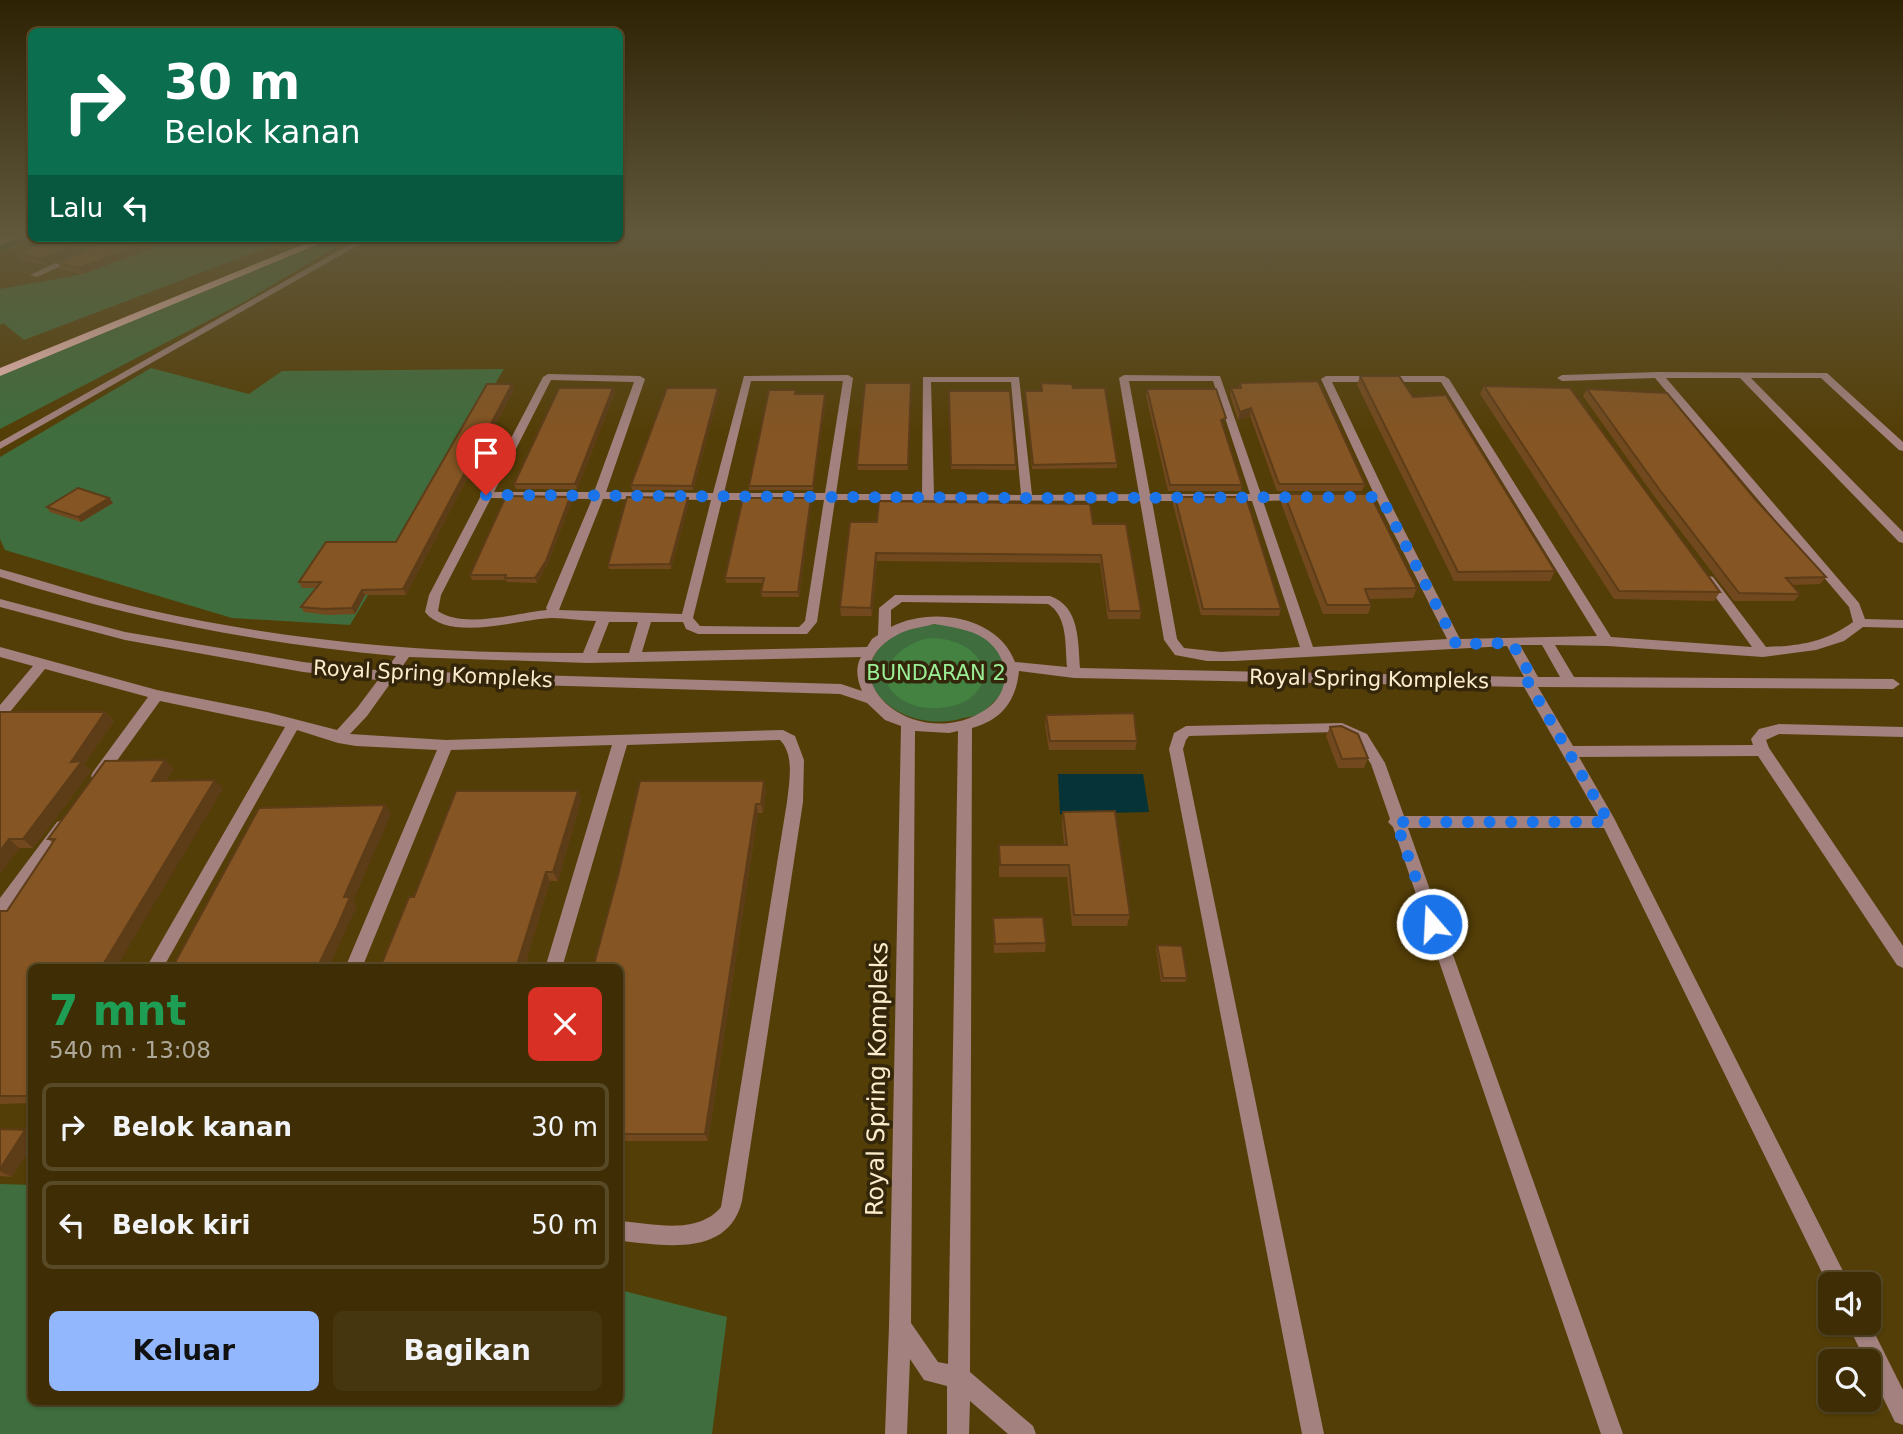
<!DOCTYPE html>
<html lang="id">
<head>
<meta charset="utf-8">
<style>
  :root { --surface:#3f2e05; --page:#46360f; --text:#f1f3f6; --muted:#ada89a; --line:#584a27; --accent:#93b7fd }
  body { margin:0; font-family:"DejaVu Sans",sans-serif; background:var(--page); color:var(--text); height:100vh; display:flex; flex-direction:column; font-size:26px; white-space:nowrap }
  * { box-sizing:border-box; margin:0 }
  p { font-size:23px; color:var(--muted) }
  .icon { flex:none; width:38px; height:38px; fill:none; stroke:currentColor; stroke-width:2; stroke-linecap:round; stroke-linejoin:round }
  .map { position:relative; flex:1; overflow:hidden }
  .panel { position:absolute; left:28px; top:964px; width:595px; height:441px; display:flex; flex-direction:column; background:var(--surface); border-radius:10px; box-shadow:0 2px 5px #0004,0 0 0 2px var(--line) }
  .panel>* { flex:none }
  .hud { position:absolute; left:28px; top:28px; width:595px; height:214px; border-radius:10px; box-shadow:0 2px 5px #0004,0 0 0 2px var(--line); background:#0b6e4f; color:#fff; overflow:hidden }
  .controls { position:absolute; left:1818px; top:1272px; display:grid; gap:14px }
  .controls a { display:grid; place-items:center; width:63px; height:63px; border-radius:10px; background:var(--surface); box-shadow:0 2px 5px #0004,0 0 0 2px var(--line); font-size:35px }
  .pin { position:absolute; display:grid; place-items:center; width:60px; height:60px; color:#fff; margin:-72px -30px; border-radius:50% 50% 50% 0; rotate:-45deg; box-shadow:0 0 7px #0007 }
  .pin .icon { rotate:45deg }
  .me { position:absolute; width:77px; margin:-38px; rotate:341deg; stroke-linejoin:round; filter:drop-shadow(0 0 5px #0008) }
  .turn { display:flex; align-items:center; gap:24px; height:147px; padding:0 21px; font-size:32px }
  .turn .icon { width:91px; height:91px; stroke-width:2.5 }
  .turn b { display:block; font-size:49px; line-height:60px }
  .then { display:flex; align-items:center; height:66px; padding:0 21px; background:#0003; gap:14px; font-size:26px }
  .round { display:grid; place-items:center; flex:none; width:74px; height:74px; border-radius:10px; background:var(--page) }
  .summary { display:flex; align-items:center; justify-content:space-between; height:119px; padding:0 21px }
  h1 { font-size:42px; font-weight:800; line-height:52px; color:#1e9e55 }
  .action { display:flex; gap:14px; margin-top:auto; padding:14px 21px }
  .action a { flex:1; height:80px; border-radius:10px; background:var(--accent); color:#111; font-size:28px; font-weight:800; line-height:80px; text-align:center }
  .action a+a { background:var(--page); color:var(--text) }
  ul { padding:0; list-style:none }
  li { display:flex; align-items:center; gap:21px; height:88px; margin:0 14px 10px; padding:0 7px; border:4px solid var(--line); border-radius:10px }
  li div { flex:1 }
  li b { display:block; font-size:26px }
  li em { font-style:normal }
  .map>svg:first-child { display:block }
  .green { fill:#3f6d3d }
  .forest { fill:#438241 }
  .water { fill:#063337 }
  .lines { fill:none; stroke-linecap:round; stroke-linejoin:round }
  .stream { stroke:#063337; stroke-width:4.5 }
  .minor { fill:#a2817e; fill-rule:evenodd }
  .primary { fill:#f7c2be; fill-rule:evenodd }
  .wall { fill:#72491e }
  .shaded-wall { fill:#5d3c18 }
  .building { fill:#855523; stroke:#5d3c18; stroke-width:2 }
  .route { stroke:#1a73e8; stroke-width:12; stroke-dasharray:0 21.6 }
  .labels { text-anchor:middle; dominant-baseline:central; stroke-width:7; stroke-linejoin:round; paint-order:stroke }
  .park-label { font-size:21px; fill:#9aef96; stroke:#33260b }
  .street-label { font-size:21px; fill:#fdeccc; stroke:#33260b }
  .near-street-label { font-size:24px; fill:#fdeccc; stroke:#33260b }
</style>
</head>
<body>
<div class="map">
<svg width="1903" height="1434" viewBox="0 0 1903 1434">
  <rect width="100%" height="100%" fill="#543e07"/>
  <!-- green -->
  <g class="green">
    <polygon points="178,238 272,238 279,243 24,340 3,323 0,325 0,289 83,274"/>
    <polygon points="329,238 351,238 242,303 0,429 0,371"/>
    <polygon points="151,368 249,394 282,371 504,369 350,625 232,618 5,550 0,539 0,457"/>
    <path d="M948 623 987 636 1008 663 1005 691C997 698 989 708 981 713 975 717 966 717 960 719 892 736 828 666 905 630 917 624 935 625 948 623Z"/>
    <polygon points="0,1184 31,1185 32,1402 620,1402 620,1290 727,1317 712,1434 0,1434"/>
  </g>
  <!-- forest -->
  <path class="forest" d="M931 638C998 640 1001 705 938 708 926 709 911 706 901 699 866 675 901 642 931 638Z"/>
  <!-- water -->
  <polygon class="water" points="1058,774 1143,774 1149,812 1060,814"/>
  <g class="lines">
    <!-- stream -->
    <polyline class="stream" points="0,248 32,235"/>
    <!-- minor -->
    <g class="minor">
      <polygon points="17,232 28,232 0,245 0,240"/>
      <polygon points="361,238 371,238 0,449 0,442"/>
      <polygon points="74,254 78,257 77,259 37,277 30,275"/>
      <path d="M1658 372 1827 373 1903 442V451L1899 450 1821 378H1751L1903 532V543L1899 542 1740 378H1666L1859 603 1865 619 1903 620V628L1863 627 1844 641 1816 650 1763 657 1608 646 1555 645 1574 677 1893 679 1900 684 1893 689 1538 687 1573 746 1753 745 1751 739 1759 729 1779 724 1903 727V737L1779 734 1766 740 1769 748 1903 946V968L1897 965 1758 756 1579 757 1614 818 1846 1277 1849 1284H1830V1289L1604 828H1408L1623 1434H1601L1393 827 1388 822 1390 819 1371 764 1357 742 1336 732 1189 736 1186 740 1183 749 1324 1434H1302L1169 749 1174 733 1186 726 1342 723 1367 734 1385 763 1404 816H1598L1524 687 1074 678 1019 671C1016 701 1002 720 972 728L970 1372 1033 1426 1036 1434H1008L970 1401 969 1434H947V1386L924 1380 910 1359 907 1434H885L889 1326 901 726 885 720 867 703 840 694 392 681 367 716 350 734 446 740 783 730 795 736 804 760 803 802 742 1201C728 1258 664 1245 620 1241V1221C652 1223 697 1236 721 1207L787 802C789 783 795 755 780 740L627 745 562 968H545L612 745 451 750 362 968H345L437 750 356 746 338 743 297 730 163 968H146L285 727 160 701 103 780H93L91 776 93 772 148 697 45 669 5 718 0 719V705L33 666 0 657V647L157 690 267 712 337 730 357 708 378 680 303 672 125 640 0 607V599L125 632 303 662 385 671 396 656C261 644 129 618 0 577V569C50 583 99 599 149 610 292 642 438 654 583 653L596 621C582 621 567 618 552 618 518 619 450 643 425 612L429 595 543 377 548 374 640 376 645 379 606 492 713 493 744 376 848 375 853 378 836 494H922L923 377H1019L1032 495 1139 494 1119 378 1124 375 1220 376 1261 494H1303L1309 497 1303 500 1263 501 1313 647 1447 639 1377 500H1354L1348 497 1354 494H1374L1321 379 1326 376H1444L1449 379 1611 637 1752 647 1703 580 1709 576 1713 577 1766 647C1801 646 1825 642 1853 622L1849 607 1655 378 1562 381 1557 378 1562 375ZM551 380 634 382 594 492H494ZM751 381H843L825 493H724ZM1129 381H1213L1250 494H1150ZM931 382H1011L1021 495 934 494ZM1332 382H1441L1597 636 1460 639 1387 497ZM491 498 592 499 546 608 547 610C516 613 464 629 438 611L441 595ZM603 499 711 500 682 614 559 610ZM722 500H824L805 621 799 627 700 626 693 618ZM835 500 1140 501 1164 640 1175 655 1207 661H1235L1507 646 1524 677 1080 668C1078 642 1080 606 1050 596L895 595 879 608 878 635 872 639 867 647 642 652 651 622H683L686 629 698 634H807L817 622ZM1152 501H1252L1300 647 1221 652 1184 648 1177 639ZM902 602 1048 604C1068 616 1065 646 1067 667L1015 662C998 616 931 606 891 627V610ZM609 622H638L629 653H597ZM934 624C952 627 970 629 985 639 1011 658 1012 693 985 710 913 757 819 670 903 632 912 628 924 627 934 624ZM1520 645H1542L1560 677H1538ZM409 657 588 663 861 657C855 667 857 680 862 691L841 684 399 671ZM958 731 948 1364 938 1362 911 1323 915 731 949 733Z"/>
      <polygon points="62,820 67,822 70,826 67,830 6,916 0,918 0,898 57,822"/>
      <polygon points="1869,1322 1903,1390 1903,1425 1895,1422 1869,1369 1869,1362 1866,1362 1847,1323"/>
    </g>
    <!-- primary -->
    <polygon class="primary" points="319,238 333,238 0,376 0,368"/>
  </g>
  <!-- wall -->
  <g class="wall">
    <polygon points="51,238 104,238 45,265 19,259 16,253"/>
    <polygon points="174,239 82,274 61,269 58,263"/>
    <polygon points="1360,376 1413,397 1555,571 1550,581 1454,581 1357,385"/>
    <polygon points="911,383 908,470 858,470 857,465"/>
    <polygon points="1041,383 1073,388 1117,463 1117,468 1032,469 1025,391 1041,391"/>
    <polygon points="1240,383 1365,484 1362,491 1277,491 1250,416 1238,420 1230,395 1231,388 1238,388"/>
    <polygon points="1484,386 1720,592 1714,601 1614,599 1480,394"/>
    <polygon points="613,388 615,393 577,489 516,489 514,484"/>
    <polygon points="514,389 406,595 365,595 355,614 328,615 304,612 301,607 317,588 302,588 299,582 396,542"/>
    <polygon points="1147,389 1225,425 1223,425 1242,485 1241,491 1168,491 1146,396"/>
    <polygon points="1587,389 1755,499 1826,577 1820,584 1792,585 1800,594 1794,601 1734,601 1654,496 1583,396"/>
    <polygon points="949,391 1016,465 1016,470 951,469"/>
    <polygon points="719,392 693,490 632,490 631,485"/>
    <polygon points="796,394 825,394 826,399 813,490 749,490 749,486"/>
    <polygon points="1284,494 1417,588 1413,598 1369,599 1371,605 1368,614 1323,614 1281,503"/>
    <polygon points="1175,497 1281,609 1279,616 1201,615 1173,504"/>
    <polygon points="109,498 113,503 81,522 50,512 47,507"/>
    <polygon points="572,501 547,565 537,583 507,582 506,580 472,580 470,575"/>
    <polygon points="689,502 671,569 609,569 608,565"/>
    <polygon points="811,503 799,597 762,597 761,592 763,583 726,583 725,578"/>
    <polygon points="850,522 1093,524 1141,611 1140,619 1108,619 1100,563 877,561 872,616 841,616 840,607"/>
    <polygon points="0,712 105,712 114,721 84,764 91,771 33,848 19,848 0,874"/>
    <polygon points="1046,715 1137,741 1135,750 1049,750 1045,725"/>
    <polygon points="1330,727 1368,758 1364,768 1338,768 1326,736"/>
    <polygon points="165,760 173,769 166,781 223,789 32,968 32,1103 0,1104 0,911 7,911 53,843 48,839"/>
    <polygon points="766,790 763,813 758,813 708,1141 620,1141 620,968"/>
    <polygon points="578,791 581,800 558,881 550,881 524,968 380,968 414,897"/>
    <polygon points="1063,812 1130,915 1127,926 1072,926 1067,877 999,877 999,845 1064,845 1062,824"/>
    <polygon points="993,918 1046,943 1045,952 994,953"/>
    <polygon points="1157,945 1187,978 1185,982 1161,982 1156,949"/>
    <polygon points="0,1129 12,1177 0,1176"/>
  </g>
  <!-- shaded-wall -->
  <g class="shaded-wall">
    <polygon points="89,238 104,238 45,265 42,259"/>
    <polygon points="159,238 174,238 174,239 82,274 79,268"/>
    <polygon points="512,384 514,389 406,595 403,589 418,560"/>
    <polygon points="613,388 615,393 577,489 575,484"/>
    <polygon points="718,388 719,392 693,490 692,486"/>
    <polygon points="825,394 826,399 813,490 813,486"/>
    <polygon points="1251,408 1250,416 1238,420 1240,412"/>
    <polygon points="570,497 572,501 547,565 537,583 535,578"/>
    <polygon points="109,498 113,503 81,522 78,517"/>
    <polygon points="688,498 689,502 671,569 670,564"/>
    <polygon points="811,498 811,503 799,597 798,592"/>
    <polygon points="876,553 877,561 872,616 871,608"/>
    <polygon points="362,590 365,595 355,614 352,608"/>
    <polygon points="105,712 114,721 84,764 91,771 33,848 23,839 71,762"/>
    <polygon points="165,760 173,769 160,790 152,781"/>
    <polygon points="215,780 223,789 116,968 101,968"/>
    <polygon points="764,781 766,790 763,813 761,804"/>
    <polygon points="578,791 581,800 558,881 553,872"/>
    <polygon points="756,804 758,813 708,1141 705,1134"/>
    <polygon points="385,805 391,814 353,901 357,906 328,968 317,968 344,897"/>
    <polygon points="9,839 19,848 0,874 0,851"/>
    <polygon points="546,872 550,881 524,968 516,968"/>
    <polygon points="32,1088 32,1098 27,1096"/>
    <polygon points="25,1130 32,1133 32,1146 12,1177 0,1171 0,1169"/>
  </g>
  <!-- building -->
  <g class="building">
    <polygon points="51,238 89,238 42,259 16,253"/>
    <polygon points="112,238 159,238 79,268 58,263"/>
    <polygon points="1360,376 1399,376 1413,397 1446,395 1555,571 1458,572"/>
    <polygon points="1318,381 1365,484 1279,484 1251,408 1240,412 1231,388 1241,388 1240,383"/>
    <polygon points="865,383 911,383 908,465 857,465"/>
    <polygon points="1041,383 1072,384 1073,388 1105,388 1117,463 1033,465 1025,391 1042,391"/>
    <polygon points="487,384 512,384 403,589 362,590 352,608 324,609 301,607 321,582 299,582 326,542 396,542"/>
    <polygon points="1484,386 1570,388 1720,592 1619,591"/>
    <polygon points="559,388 613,388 575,484 514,484"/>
    <polygon points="667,388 718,388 692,486 631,485"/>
    <polygon points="1147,389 1216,389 1226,418 1221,420 1242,485 1170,485"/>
    <polygon points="1587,389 1667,393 1755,499 1826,577 1786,578 1800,594 1739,593 1659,489"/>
    <polygon points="769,390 796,390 795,394 825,394 813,486 749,486"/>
    <polygon points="949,391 1010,391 1016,465 951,465"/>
    <polygon points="78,488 109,498 78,517 47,507"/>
    <polygon points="1284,494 1370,494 1417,588 1365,589 1371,605 1327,605"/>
    <polygon points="506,496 570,497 546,561 535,578 505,578 506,575 470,575"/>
    <polygon points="627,497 688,498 670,564 608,565"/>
    <polygon points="1175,497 1246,497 1281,609 1203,609"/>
    <polygon points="743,498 811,498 798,592 761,592 764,578 725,578"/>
    <polygon points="879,501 1090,504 1093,524 1126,524 1141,611 1109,611 1101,555 876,553 871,608 840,607 850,522 877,522"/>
    <polygon points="0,712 105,712 71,762 82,761 23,839 9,839 0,851"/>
    <polygon points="1134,713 1137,741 1050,741 1046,715"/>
    <polygon points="1341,726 1358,734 1368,758 1342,759 1330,727"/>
    <polygon points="165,760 152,781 215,780 101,968 32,968 32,1088 27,1096 0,1096 0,911 7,911 55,839 48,839 105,761"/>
    <polygon points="640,781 764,781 761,804 756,804 705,1134 620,1134 620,968 593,968 619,872"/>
    <polygon points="456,791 578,791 553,872 546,872 516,968 380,968 409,897 414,897"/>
    <polygon points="385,805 344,897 350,897 338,925 317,968 172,968 259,808"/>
    <polygon points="1115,811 1130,915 1074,915 1069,865 1000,865 999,845 1067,845 1063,812"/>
    <polygon points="1043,917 1046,943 995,944 993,918"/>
    <polygon points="1157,945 1182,946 1187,978 1163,978"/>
    <polygon points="0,1129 25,1130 0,1169"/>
  </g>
  <!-- sky -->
  <linearGradient id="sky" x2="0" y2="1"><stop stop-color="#2e2204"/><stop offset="0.54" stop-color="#61583c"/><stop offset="1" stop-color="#61583c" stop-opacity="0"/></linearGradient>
  <rect width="1903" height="433" fill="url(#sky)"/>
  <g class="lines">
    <!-- route -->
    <polyline class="route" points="486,495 1027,498 1381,497 1456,644 1512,643 1534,681 1528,682 1609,822 1396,822 1432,924"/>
  </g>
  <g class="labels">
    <!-- park labels -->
    <g class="park-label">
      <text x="936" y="673">BUNDARAN 2</text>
    </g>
    <!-- street labels -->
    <g class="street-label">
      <text transform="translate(433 674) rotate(3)">Royal Spring Kompleks</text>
      <text transform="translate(1369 679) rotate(1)">Royal Spring Kompleks</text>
    </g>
    <!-- near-street labels -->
    <g class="near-street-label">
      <text transform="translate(877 1079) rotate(-89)">Royal Spring Kompleks</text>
    </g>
  </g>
</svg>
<div class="controls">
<a><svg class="icon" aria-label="sound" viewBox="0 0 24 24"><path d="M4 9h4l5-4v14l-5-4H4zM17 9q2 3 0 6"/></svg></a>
<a><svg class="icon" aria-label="search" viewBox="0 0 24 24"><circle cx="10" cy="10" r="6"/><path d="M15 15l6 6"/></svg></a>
</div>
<div class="pin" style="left:486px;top:495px;background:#d93025"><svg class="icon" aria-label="arrive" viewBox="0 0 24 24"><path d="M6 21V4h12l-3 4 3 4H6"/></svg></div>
<svg class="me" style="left:1432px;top:924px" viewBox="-20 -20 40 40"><circle r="17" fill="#1a73e8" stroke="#fff" stroke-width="3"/><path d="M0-11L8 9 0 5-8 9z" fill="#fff"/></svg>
<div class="hud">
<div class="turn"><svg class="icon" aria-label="right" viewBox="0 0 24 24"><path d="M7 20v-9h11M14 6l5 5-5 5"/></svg><div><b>30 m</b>Belok kanan</div></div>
<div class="then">Lalu<svg class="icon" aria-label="left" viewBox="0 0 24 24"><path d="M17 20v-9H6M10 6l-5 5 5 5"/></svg></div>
</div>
<section class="panel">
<div class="summary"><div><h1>7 mnt</h1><p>540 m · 13:08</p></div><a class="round" style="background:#d93025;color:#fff"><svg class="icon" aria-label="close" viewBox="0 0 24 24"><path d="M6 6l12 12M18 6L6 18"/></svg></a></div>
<ul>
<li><svg class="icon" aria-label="right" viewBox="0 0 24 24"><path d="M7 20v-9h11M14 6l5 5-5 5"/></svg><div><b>Belok kanan</b></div><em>30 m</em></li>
<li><svg class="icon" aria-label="left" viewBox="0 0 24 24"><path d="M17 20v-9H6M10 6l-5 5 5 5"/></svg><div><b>Belok kiri</b></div><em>50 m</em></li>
</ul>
<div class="action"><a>Keluar</a><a>Bagikan</a></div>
</section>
</div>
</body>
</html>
